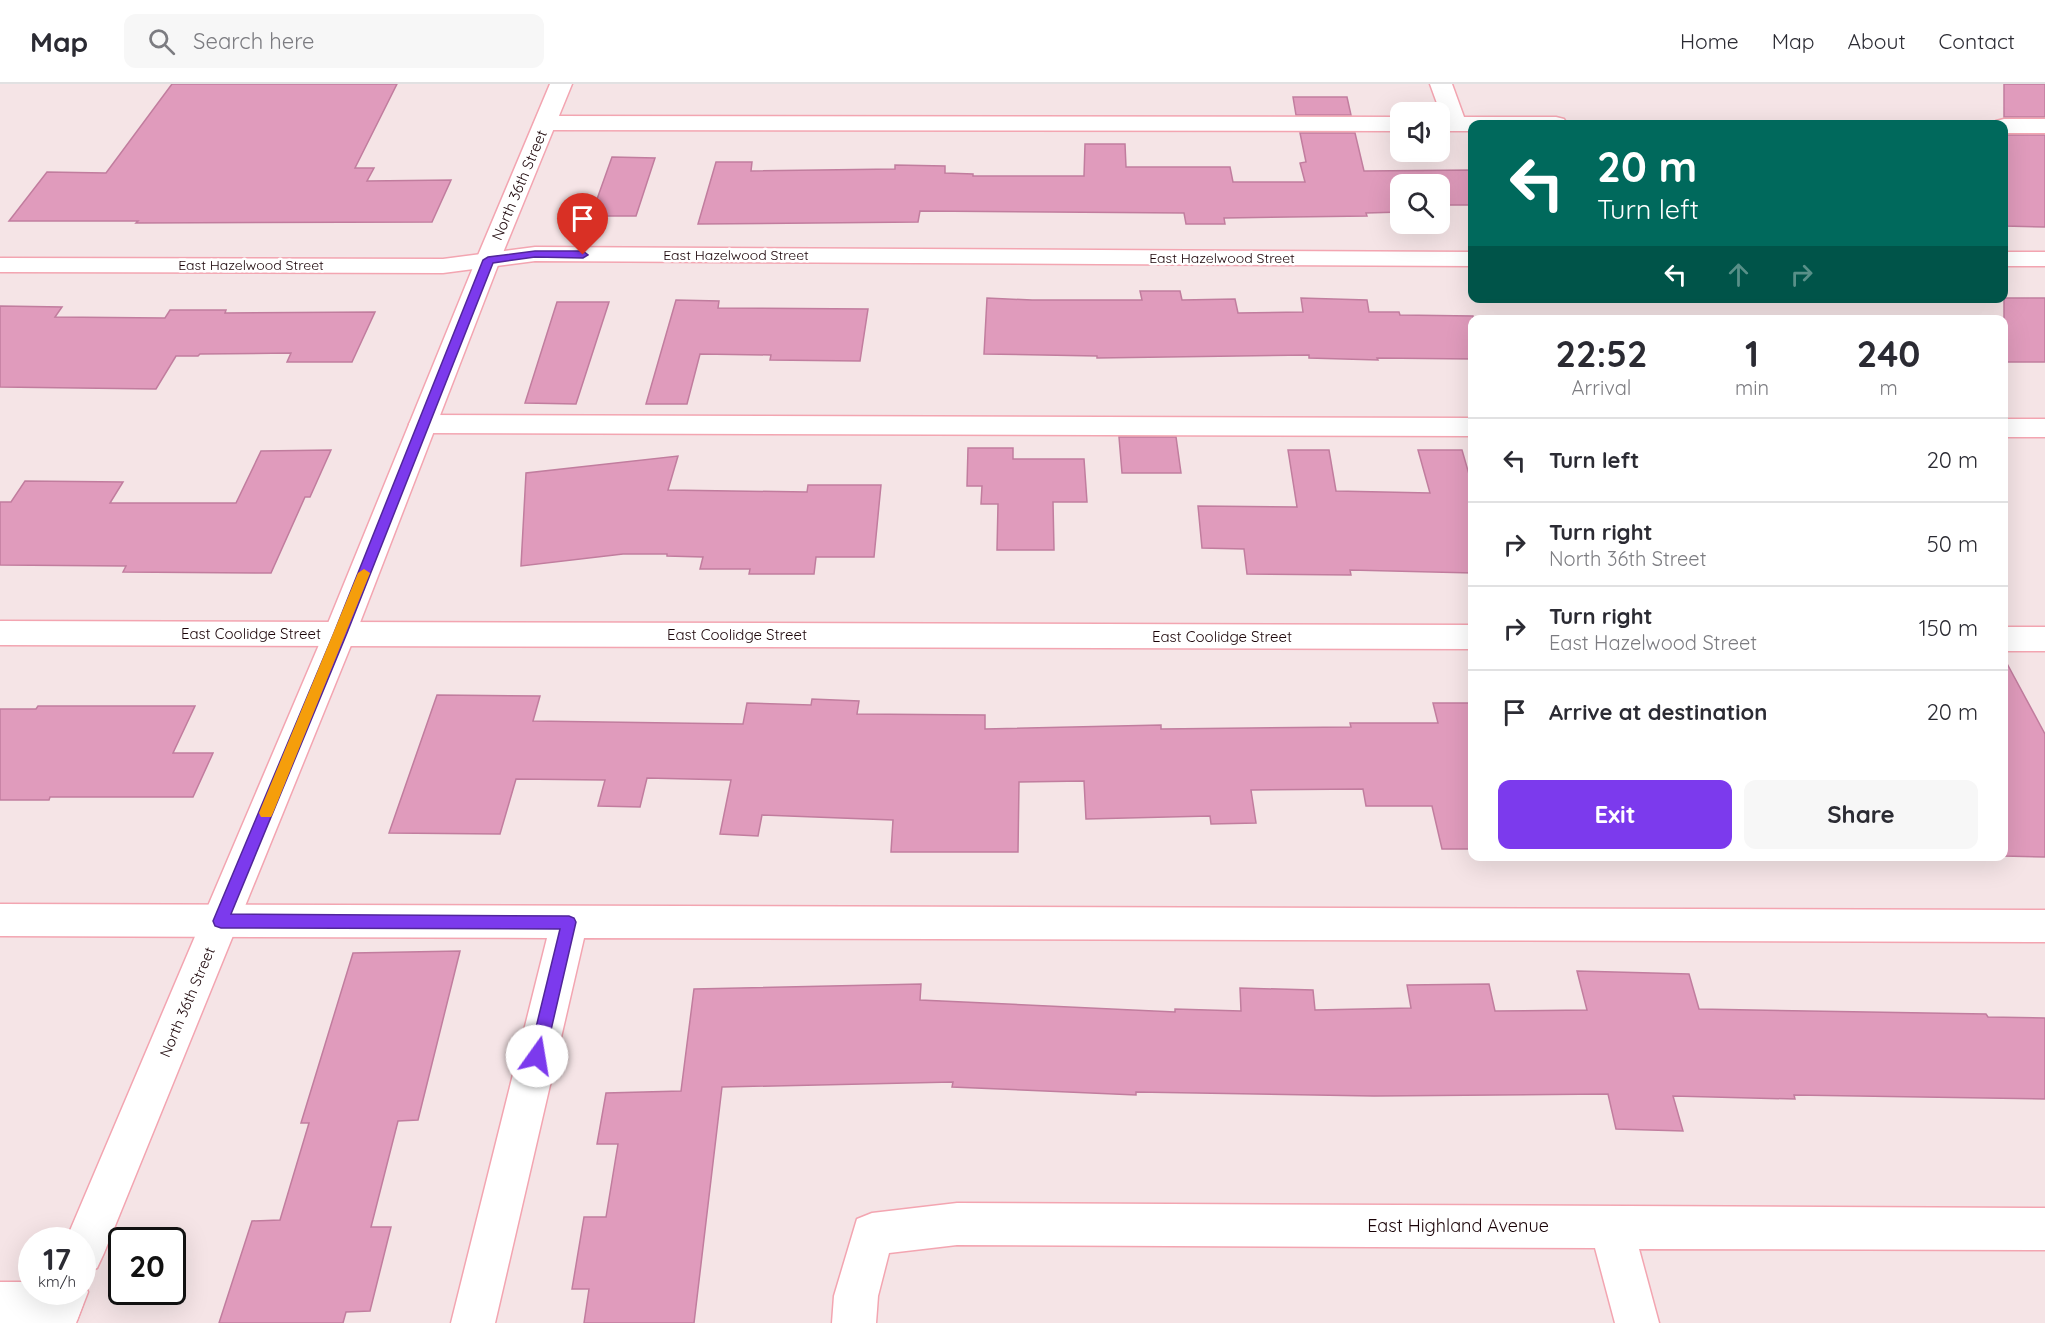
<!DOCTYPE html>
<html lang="en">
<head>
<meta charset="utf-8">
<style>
  :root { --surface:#fff; --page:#f7f7f7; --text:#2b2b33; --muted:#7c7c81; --line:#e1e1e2; --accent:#7c3aed }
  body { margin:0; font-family:Quicksand,sans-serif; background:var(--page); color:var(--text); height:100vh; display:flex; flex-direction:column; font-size:22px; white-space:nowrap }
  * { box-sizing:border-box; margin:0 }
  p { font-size:20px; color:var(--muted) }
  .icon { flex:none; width:33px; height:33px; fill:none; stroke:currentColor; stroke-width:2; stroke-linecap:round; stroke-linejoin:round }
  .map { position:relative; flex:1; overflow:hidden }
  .side { position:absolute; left:1468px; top:231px; width:540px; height:546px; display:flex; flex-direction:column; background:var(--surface); border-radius:12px; box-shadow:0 6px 24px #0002 }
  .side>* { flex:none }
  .banner { position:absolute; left:1468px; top:36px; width:540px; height:183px; border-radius:12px; box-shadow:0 6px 24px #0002; background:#00695c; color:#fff; overflow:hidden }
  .tools { position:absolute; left:1390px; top:18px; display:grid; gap:12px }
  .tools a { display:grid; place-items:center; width:60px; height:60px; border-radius:12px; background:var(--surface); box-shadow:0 6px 24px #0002; font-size:30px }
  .speed { position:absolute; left:18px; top:1143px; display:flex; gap:12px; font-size:30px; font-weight:700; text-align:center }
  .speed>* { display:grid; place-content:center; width:78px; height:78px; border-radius:50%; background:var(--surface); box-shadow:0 6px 24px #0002; line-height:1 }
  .speed small { font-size:15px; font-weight:400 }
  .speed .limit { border:3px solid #111; border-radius:9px; background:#fff; color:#111 }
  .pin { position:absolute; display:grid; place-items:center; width:51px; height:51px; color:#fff; margin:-62px -26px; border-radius:50% 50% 50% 0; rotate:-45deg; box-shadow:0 0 6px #0007 }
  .pin .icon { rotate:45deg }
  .me { position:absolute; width:66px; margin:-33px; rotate:13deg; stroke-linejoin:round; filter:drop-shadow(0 0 4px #0008) }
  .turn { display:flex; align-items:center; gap:21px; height:126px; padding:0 30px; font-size:27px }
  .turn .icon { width:78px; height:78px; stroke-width:2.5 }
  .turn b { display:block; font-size:42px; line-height:51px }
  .lanes { display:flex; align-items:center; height:57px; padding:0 30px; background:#0003; justify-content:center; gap:30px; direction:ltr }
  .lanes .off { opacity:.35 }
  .eta { display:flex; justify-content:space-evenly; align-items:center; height:102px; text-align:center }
  .eta b { font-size:36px; font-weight:700; line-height:42px }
  .button { display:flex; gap:12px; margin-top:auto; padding:12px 30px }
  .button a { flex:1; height:69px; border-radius:12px; background:var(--accent); color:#fff; font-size:24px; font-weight:700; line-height:69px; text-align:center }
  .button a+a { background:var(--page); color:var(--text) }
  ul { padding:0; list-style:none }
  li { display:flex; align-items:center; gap:18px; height:84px; padding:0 30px; border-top:2px solid var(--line) }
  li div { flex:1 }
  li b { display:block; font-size:22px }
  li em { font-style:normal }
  header { display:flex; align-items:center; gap:36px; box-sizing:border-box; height:84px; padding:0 30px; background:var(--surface); border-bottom:2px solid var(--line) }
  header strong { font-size:28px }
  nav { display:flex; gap:33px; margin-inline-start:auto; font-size:21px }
  .search { width:420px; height:54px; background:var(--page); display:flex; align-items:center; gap:15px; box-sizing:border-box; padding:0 21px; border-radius:12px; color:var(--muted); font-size:22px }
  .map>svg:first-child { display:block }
  .building { fill:#e09bbc; stroke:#c17d9e; stroke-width:1.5 }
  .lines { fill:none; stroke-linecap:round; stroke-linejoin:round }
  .minor-casing { stroke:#f3a5b1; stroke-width:3 }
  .major-casing { stroke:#f3a5b1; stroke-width:3 }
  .minor { fill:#fff; fill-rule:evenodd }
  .major { fill:#fff; fill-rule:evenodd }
  .route { fill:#7c3aed; stroke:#51269a; stroke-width:1.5 }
  .slow { fill:#f59e0b }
  .labels { text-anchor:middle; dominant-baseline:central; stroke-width:5; stroke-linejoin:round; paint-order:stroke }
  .far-street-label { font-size:14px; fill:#1a0307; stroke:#fff }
  .street-label { font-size:15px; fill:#1a0307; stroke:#fff }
  .near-street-label { font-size:18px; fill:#1a0307; stroke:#fff }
</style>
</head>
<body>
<header>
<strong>Map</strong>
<div class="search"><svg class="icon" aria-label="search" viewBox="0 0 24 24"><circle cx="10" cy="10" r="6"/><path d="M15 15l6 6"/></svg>Search here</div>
<nav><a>Home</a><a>Map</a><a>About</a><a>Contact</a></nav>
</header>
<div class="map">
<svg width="2045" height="1239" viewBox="0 0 2045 1239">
  <rect width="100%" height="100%" fill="#f5e4e6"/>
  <!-- building -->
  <g class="building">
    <polygon points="172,0 397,0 355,84 374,84 367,97 451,96 432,138 136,139 138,137 9,137 47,88 106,89"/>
    <rect x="2004" y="0" width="41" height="33"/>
    <polygon points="1293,13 1347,13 1351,31 1296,31"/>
    <polygon points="1300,49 1355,49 1364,87 1473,86 1473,121 1440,121 1440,100 1401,100 1401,128 1366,129 1367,132 1224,134 1225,140 1186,140 1184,129 920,127 918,138 698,140 716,78 752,78 751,87 895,85 895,81 945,82 945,89 973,90 973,92 1084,92 1085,60 1125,60 1126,83 1230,83 1233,98 1305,98 1300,79 1306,78"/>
    <polygon points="2004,51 2045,51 2045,143 2004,142"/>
    <polygon points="612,73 655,74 636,132 591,132"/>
    <polygon points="1140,207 1180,207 1182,216 1235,215 1238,229 1303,228 1301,214 1367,216 1369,228 1399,228 1400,231 1473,232 1473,275 1377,274 1378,276 1309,274 1309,271 1097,274 1097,272 984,270 987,214 1032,216 1142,216"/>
    <rect x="2004" y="214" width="41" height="64"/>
    <polygon points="676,216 719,217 718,224 868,225 860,277 770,276 771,271 700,270 687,320 646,320"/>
    <polygon points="557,218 609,218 576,320 525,319"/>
    <polygon points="0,222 62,223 55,233 165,234 170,226 226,226 225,229 375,228 352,278 287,278 291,269 200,270 198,272 176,272 156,305 0,303"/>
    <polygon points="1119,353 1176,353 1181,389 1122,389"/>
    <polygon points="968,364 1013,364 1013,375 1084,375 1087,418 1053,418 1054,466 997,466 998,420 981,420 982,402 967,402"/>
    <polygon points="331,366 310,413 305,413 271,489 123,488 126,482 0,481 0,418 11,418 25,397 123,398 110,419 236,419 261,367"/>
    <polygon points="1288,366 1329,366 1336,407 1430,409 1418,366 1462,366 1473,404 1473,489 1350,486 1351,491 1247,490 1244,465 1202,464 1198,422 1297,423"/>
    <polygon points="678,372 668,406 807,408 808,401 881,401 874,473 816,473 814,490 749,490 750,485 700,485 703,473 667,472 667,470 623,470 521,482 526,389"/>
    <polygon points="2004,574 2045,650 2045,773 2004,772"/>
    <polygon points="437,611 540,612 533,637 743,640 747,619 811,621 812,615 859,617 857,630 985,631 985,645 1161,641 1161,645 1351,643 1350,639 1438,639 1433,619 1473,619 1473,765 1442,765 1432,722 1366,722 1363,705 1251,706 1256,739 1211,740 1210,732 1086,735 1084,697 1019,698 1018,768 891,768 893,736 762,731 758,752 720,750 731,696 647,694 640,723 598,722 605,696 516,695 500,750 389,749"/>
    <polygon points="38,622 195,622 173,669 213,669 193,713 50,713 49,716 0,716 0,625 36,625"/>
    <polygon points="460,867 418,1036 398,1037 371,1143 391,1143 370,1227 346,1228 343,1239 219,1239 252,1137 280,1136 309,1039 301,1039 353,869"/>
    <polygon points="1577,887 1689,890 1699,925 1986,930 1988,933 2045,934 2045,1015 1794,1011 1795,1015 1673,1012 1683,1047 1616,1045 1608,1010 1374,1012 1136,1008 1136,1011 952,1003 953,998 722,1003 694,1239 584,1239 589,1205 572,1205 584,1133 606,1133 618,1060 597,1060 606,1009 681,1007 694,905 921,900 920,916 1175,928 1175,925 1241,927 1240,904 1313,906 1315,926 1411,924 1407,901 1489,900 1495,927 1587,926"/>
  </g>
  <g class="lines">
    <defs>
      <g id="minor">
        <polygon points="1430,0 1452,0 1464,33 1556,33 1564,35 1567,40 1473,40 1473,47 1440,47 1442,33"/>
        <polygon points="545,32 1401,33 1401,47 545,46 537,44 534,39 537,34"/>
        <polygon points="2004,35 2045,35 2045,49 2004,49 2004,40 1994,40 1996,37"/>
        <polygon points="535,163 1473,168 1473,182 535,177 443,189 0,188 0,174 443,175"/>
        <rect x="2004" y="168" width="41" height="14"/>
        <polygon points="423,331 1473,334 1473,352 423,349 413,346 409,340 413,334"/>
        <rect x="2004" y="335" width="41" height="18"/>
        <polygon points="0,537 1473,541 1473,565 0,561"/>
        <rect x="2004" y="543" width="41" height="24"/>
        <polygon points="0,820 2045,826 2045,858 584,854 495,1239 451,1239 547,854 0,852"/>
        <polygon points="957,1119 2045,1124 2045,1166 1639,1165 1659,1239 1615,1239 1595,1164 957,1161 889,1169 878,1212 876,1239 832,1239 834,1212 857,1135 872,1129"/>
        <polygon points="0,1198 32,1198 32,1208 78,1208 83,1220 77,1236 69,1239 0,1239"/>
      </g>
      <g id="major">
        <polygon points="550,0 572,0 500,176 356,549 104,1169 97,1184 82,1190 82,1156 66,1156 324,549 476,176"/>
        <polygon points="82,1195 88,1208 76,1239 32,1239 44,1208 82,1208"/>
      </g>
    </defs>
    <!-- minor casing -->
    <use href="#minor" class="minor-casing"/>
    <!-- major casing -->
    <use href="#major" class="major-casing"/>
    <!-- minor -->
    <use href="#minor" class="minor"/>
    <!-- major -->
    <use href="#major" class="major"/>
  </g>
  <!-- route -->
  <polygon class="route" points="535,167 583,167 588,171 583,174 535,173 493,179 347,549 231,830 569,832 574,834 576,838 545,972 543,977 537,980 531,977 529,972 560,845 221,844 215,842 213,837 334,549 483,176 488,173"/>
  <!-- slow -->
  <polygon class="slow" points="364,485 370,489 273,729 271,733 261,733 259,729 358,489"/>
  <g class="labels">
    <!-- far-street labels -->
    <g class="far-street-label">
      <text x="736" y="171">East Hazelwood Street</text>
      <text x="1222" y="174">East Hazelwood Street</text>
      <text x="251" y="181">East Hazelwood Street</text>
    </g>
    <!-- street labels -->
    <g class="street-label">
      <text transform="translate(519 101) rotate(-67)">North 36th Street</text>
      <text x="251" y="549">East Coolidge Street</text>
      <text x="737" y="550">East Coolidge Street</text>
      <text x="1222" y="552">East Coolidge Street</text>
      <text transform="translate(187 918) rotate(-67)">North 36th Street</text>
    </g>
    <!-- near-street labels -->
    <g class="near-street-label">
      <text x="1458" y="1141">East Highland Avenue</text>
    </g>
  </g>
</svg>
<div class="tools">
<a><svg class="icon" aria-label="sound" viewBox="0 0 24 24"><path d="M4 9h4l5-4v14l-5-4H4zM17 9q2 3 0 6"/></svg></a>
<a><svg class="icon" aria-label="search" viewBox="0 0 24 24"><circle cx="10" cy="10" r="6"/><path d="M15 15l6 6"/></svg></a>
</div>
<div class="speed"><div>17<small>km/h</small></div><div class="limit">20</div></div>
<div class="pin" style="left:583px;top:171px;background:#d93025"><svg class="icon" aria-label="arrive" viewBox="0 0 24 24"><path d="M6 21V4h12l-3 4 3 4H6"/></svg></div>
<svg class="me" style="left:537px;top:972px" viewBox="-20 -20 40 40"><circle r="19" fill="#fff"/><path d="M0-13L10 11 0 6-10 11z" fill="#7c3aed"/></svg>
<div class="banner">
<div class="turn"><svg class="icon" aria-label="left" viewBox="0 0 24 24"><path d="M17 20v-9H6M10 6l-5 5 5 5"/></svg><div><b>20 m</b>Turn left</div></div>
<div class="lanes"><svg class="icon" aria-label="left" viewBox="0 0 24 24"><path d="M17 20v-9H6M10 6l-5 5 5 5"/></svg><svg class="icon off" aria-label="ahead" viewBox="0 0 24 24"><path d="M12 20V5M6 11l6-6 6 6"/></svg><svg class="icon off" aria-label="right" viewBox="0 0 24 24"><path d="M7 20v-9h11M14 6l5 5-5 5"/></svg></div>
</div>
<section class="side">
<div class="eta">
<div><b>22:52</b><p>Arrival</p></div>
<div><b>1</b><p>min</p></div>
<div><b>240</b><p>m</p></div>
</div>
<ul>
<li><svg class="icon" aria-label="left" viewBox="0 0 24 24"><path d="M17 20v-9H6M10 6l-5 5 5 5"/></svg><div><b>Turn left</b></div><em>20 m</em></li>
<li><svg class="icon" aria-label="right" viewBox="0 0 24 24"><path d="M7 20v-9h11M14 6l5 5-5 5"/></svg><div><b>Turn right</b><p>North 36th Street</p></div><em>50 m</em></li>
<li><svg class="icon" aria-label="right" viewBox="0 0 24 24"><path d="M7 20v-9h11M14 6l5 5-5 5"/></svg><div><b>Turn right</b><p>East Hazelwood Street</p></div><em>150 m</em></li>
<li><svg class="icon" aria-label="arrive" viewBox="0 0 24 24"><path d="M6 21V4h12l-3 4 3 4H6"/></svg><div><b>Arrive at destination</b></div><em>20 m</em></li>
</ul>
<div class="button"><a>Exit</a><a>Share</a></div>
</section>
</div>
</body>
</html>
